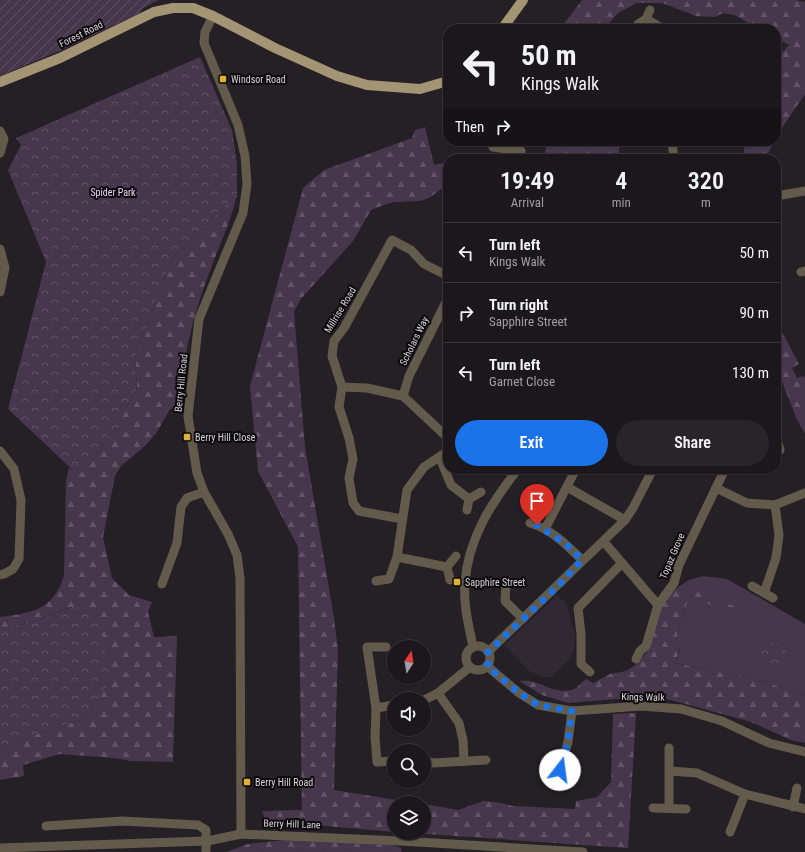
<!DOCTYPE html>
<html lang="en">
<head>
<meta charset="utf-8">
<style>
  :root { --surface:#1c171c; --page:#292429; --text:#f1f3f6; --muted:#a09fa3; --line:#3a363b; --accent:#1a73e8 }
  body { margin:0; font-family:"Roboto Condensed",sans-serif; background:var(--page); color:var(--text); height:100vh; display:flex; flex-direction:column; font-size:15px; white-space:nowrap }
  * { box-sizing:border-box; margin:0 }
  p { font-size:13px; color:var(--muted) }
  .icon { flex:none; width:22px; height:22px; fill:none; stroke:currentColor; stroke-width:2; stroke-linecap:round; stroke-linejoin:round }
  .map { position:relative; flex:1; overflow:hidden }
  .sheet { position:absolute; left:443px; top:154px; width:338px; height:320px; display:flex; flex-direction:column; background:var(--surface); border-radius:16px; box-shadow:0 1px 3px #0004,0 0 0 1px var(--line) }
  .sheet>* { flex:none }
  .top-card { position:absolute; left:443px; top:24px; width:338px; height:122px; border-radius:16px; box-shadow:0 1px 3px #0004,0 0 0 1px var(--line); background:#1c171c; color:var(--text); overflow:hidden }
  .needle { width:26px; rotate:12deg }
  .controls { position:absolute; left:387px; top:640px; display:grid; gap:8px }
  .controls a { display:grid; place-items:center; width:44px; height:44px; border-radius:50%; background:var(--surface); box-shadow:0 1px 3px #0004,0 0 0 1px var(--line); font-size:20px }
  .pin { position:absolute; display:grid; place-items:center; width:34px; height:34px; color:#fff; margin:-41px -17px; border-radius:50% 50% 50% 0; rotate:-45deg; box-shadow:0 0 4px #0007 }
  .pin .icon { rotate:45deg }
  .me { position:absolute; width:44px; margin:-22px; rotate:15deg; stroke-linejoin:round; filter:drop-shadow(0 0 3px #0008) }
  .turn { display:flex; align-items:center; gap:14px; height:84px; padding:0 12px; font-size:18px }
  .turn .icon { width:52px; height:52px; stroke-width:2.5 }
  .turn b { display:block; font-size:28px; line-height:34px }
  .then { display:flex; align-items:center; height:38px; padding:0 12px; background:#0003; gap:8px; font-size:15px }
  .eta { display:flex; justify-content:space-evenly; align-items:center; height:68px; text-align:center }
  .eta b { font-size:24px; font-weight:600; line-height:28px }
  .cta { display:flex; gap:8px; margin-top:auto; padding:8px 12px }
  .cta a { flex:1; height:46px; border-radius:24px; background:var(--accent); color:#fff; font-size:16px; font-weight:600; line-height:46px; text-align:center }
  .cta a+a { background:var(--page); color:var(--text) }
  ul { padding:0; list-style:none }
  li { display:flex; align-items:center; gap:12px; height:60px; padding:0 12px; border-top:1px solid var(--line) }
  li div { flex:1 }
  li b { display:block; font-size:15px }
  li em { font-style:normal }
  .map>svg:first-child { display:block }
  .built { fill:#302833 }
  .grass { fill:#47374d }
  .forest { fill:url(#forest-firs) }
  .park { fill:url(#park-crowns) }
  .garden { fill:url(#garden-furrows) }
  .lines { fill:none; stroke-linecap:round; stroke-linejoin:round }
  .minor { stroke:#625b4b; stroke-width:9 }
  .major { stroke:#a39473; stroke-width:10 }
  .route { stroke:#1a73e8; stroke-width:7; stroke-dasharray:0 12.6 }
  .poi-dot { fill:#deb133; stroke:#0c0a0d; stroke-width:1.5 }
  .labels { text-anchor:middle; dominant-baseline:central; stroke-width:4; stroke-linejoin:round; paint-order:stroke }
  .street-label { font-size:10px; fill:#d9d5da; stroke:#0c0a0d }
  .poi-label { font-size:10px; fill:#d9d5da; stroke:#0c0a0d; text-anchor:start }
  .park-label { font-size:10px; fill:#efd6f8; stroke:#0c0a0d }
</style>
</head>
<body>
<div class="map">
<svg width="805" height="852" viewBox="0 0 805 852">
  <defs>
    <pattern id="forest-firs" width="22" height="20" patternUnits="userSpaceOnUse"><rect width="22" height="20" fill="#47374d"/><path d="M5 1l3.5 6h-7zM16 11l3.5 6h-7z" fill="#615366"/></pattern>
    <pattern id="park-crowns" width="20" height="18" patternUnits="userSpaceOnUse"><rect width="20" height="18" fill="#47374d"/><path d="M2 6a3 3 0 1 1 6 0M12 15a3 3 0 1 1 6 0" fill="none" stroke="#615366"/></pattern>
    <pattern id="garden-furrows" width="10" height="10" patternUnits="userSpaceOnUse"><rect width="10" height="10" fill="#47374d"/><path d="M-1 1l2-2M0 10L10 0M9 11l2-2" fill="none" stroke="#615366"/></pattern>
  </defs>
  <rect width="100%" height="100%" fill="#251f26"/>
  <!-- built -->
  <polygon class="built" points="557,595 566,603 575,633 574,648 570,659 551,677 544,677 529,671 504,645"/>
  <!-- grass -->
  <polygon class="grass" points="703,576 727,579 805,624 805,696 763,681 675,663 680,650 677,638 679,626 688,601 688,595 677,588 689,580"/>
  <!-- forest -->
  <g class="forest">
    <path d="M582 0H796L805 2V94L776 137V59L789 45 776 38V29C771 29 764 30 760 29 744 23 732 6 715 17L696 16 662 3H637L618 13 604 29H560Z"/>
    <path d="M425 127 434 165 448 162V190L441 189C422 205 420 200 398 202 389 202 379 207 371 210L353 241 300 300 294 312 305 447 334 618 338 650 334 790 415 803H394V832L303 824 267 825 262 811 302 810 298 547 258 471 250 386 303 188 324 170 412 138 415 130Z"/>
    <polygon points="547,141 619,141 619,159 544,159"/>
    <polygon points="746,141 774,141 767,155 767,159 742,159"/>
    <path d="M237 194C232 218 223 237 214 260 196 307 180 357 182 408L170 409 157 432 145 446 121 466 115 476 103 537 112 578 129 595 152 602 148 612 154 637 177 636 173 762 131 761 114 758 60 754 23 765 24 776 0 780V751L28 737 89 717 82 606 71 607 33 622 0 628V617C32 613 53 610 64 576L66 481 69 467 72 470 86 469 112 433 137 389 135 357 172 259Z"/>
    <polygon points="776,245 782,286 779,320 776,319"/>
    <polygon points="782,332 799,364 792,368 797,378 804,376 805,378 805,434 797,420 776,366 776,333"/>
    <path d="M677 588 688 595V601L679 626 677 638 680 648 675 663 763 681 805 696V743L791 740 751 722 671 700 642 697 568 703 542 695 519 681C538 677 554 697 574 689 578 687 582 682 586 679L593 683 610 674 626 671 637 664 649 649 662 607 669 596Z"/>
    <path d="M705 590 737 608C723 610 711 603 697 602L694 594 696 591Z"/>
    <polygon points="636,713 628,848 412,833 424,833 424,804 458,810 483,801 496,802 513,806 575,809 576,801 597,797 611,782 613,714"/>
    <polygon points="293,839 393,845 401,848 402,852 226,852 248,844"/>
  </g>
  <!-- park -->
  <g class="park">
    <polygon points="200,57 232,130 237,164 237,194 172,259 135,357 137,389 112,433 86,469 77,474 8,409 46,262 8,170 21,145 16,138"/>
    <polygon points="82,606 101,625 110,681 89,717 28,737 0,751 0,628 33,622 72,607"/>
    <circle cx="774" cy="656" r="13"/>
  </g>
  <!-- garden -->
  <polygon class="garden" points="0,0 158,0 142,9 140,13 57,52 0,76"/>
  <g class="lines">
    <!-- minor -->
    <g class="minor">
      <polyline points="213,16 205,32 204,43 238,125 245,156 247,184 243,213 199,319 188,416 197,473 204,492 228,534 237,555 240,578 241,834"/>
      <polyline points="646,19 663,29"/>
      <polyline points="638,24 646,19 650,10"/>
      <polyline points="0,131 4,139 0,153"/>
      <polyline points="672,141 674,159"/>
      <polyline points="493,147 521,151"/>
      <polyline points="776,196 805,191"/>
      <polyline points="0,249 5,268 0,292"/>
      <polyline points="801,272 805,271"/>
      <polyline points="342,387 367,388 403,396 448,438"/>
      <polyline points="403,396 409,376 448,298"/>
      <polyline points="777,440 780,450"/>
      <polyline points="0,451 14,469 21,500 19,559 13,569 4,574 0,575"/>
      <polyline points="440,458 451,485 469,499"/>
      <polyline points="567,487 625,520"/>
      <polyline points="716,488 747,503 775,505 805,493"/>
      <polyline points="467,510 469,499 481,492"/>
      <polyline points="402,519 359,511 353,503 349,478 353,459 349,438 339,407 342,387 332,356 334,341 344,328 392,240 411,250 424,264 448,276"/>
      <path d="M530 523C551 529 567 545 582 560"/>
      <polyline points="545,529 576,469"/>
      <polyline points="604,542 658,605"/>
      <polyline points="397,557 447,567"/>
      <polyline points="450,580 447,567 456,556"/>
      <polyline points="376,581 389,579 397,557 407,490 424,467 448,451"/>
      <polyline points="162,584 177,543 181,507 187,498 204,492"/>
      <polyline points="506,586 505,601 523,619"/>
      <polyline points="752,586 773,598"/>
      <polyline points="764,593 776,558 779,535 775,505"/>
      <circle cx="478" cy="658" r="12"/>
      <polyline points="386,647 367,647 376,708 394,705"/>
      <path d="M473 647C469 626 463 605 465 583 468 539 491 503 518 469"/>
      <polyline points="488,652 625,520 633,508 653,469"/>
      <polyline points="636,659 640,651 646,646 658,605 674,583 679,565 725,469"/>
      <polyline points="487,666 519,693 538,705 572,711 641,706 681,709 722,721 769,743 805,752"/>
      <polyline points="590,672 581,664 581,634 578,608 622,563"/>
      <polyline points="438,693 459,723 463,740 464,761"/>
      <polyline points="424,700 438,693 470,667"/>
      <polyline points="376,708 375,737 377,762 394,761"/>
      <polyline points="669,748 669,808"/>
      <polyline points="424,760 433,763 486,760"/>
      <polyline points="547,767 575,774"/>
      <polyline points="560,770 568,742 572,711"/>
      <polyline points="670,771 697,773 745,794 805,809"/>
      <polyline points="793,807 797,788"/>
      <polyline points="653,808 686,809"/>
      <polyline points="46,826 122,821 198,825 206,830 206,852"/>
      <polyline points="730,832 745,794"/>
      <polyline points="0,848 207,841 241,834 401,841 583,852"/>
    </g>
    <!-- major -->
    <g class="major">
      <polyline points="502,29 523,0"/>
      <polyline points="0,82 60,58 154,12 173,8 193,8 213,16 275,48 337,76 367,85 420,89 448,81"/>
    </g>
  </g>
  <g class="lines">
    <!-- route -->
    <polyline class="route" points="537,525 566,544 582,560 557,587 488,652 490,660 487,666 519,693 538,705 572,711 568,742 560,770"/>
  </g>
  <!-- markers -->
  <g class="poi-dot">
    <rect x="219" y="75" width="8" height="8" rx="2"/>
    <rect x="183" y="433" width="8" height="8" rx="2"/>
    <rect x="453" y="578" width="8" height="8" rx="2"/>
    <rect x="243" y="778" width="8" height="8" rx="2"/>
  </g>
  <g class="labels">
    <!-- street labels -->
    <g class="street-label">
      <text transform="translate(81 34) rotate(-26)">Forest Road</text>
      <text transform="translate(340 310) rotate(-59)">Millrise Road</text>
      <text transform="translate(414 341) rotate(-64)">Scholars Way</text>
      <text transform="translate(181 383) rotate(-84)">Berry Hill Road</text>
      <text transform="translate(672 556) rotate(-67)">Topaz Grove</text>
      <text transform="translate(643 697) rotate(1)">Kings Walk</text>
      <text transform="translate(292 824) rotate(2)">Berry Hill Lane</text>
    </g>
    <!-- poi labels -->
    <g class="poi-label">
      <text x="231" y="79">Windsor Road</text>
      <text x="195" y="437">Berry Hill Close</text>
      <text x="465" y="582">Sapphire Street</text>
      <text x="255" y="782">Berry Hill Road</text>
    </g>
    <!-- park labels -->
    <g class="park-label">
      <text x="113" y="192">Spider Park</text>
    </g>
  </g>
</svg>
<div class="controls">
<a><svg class="needle" viewBox="-14 -14 28 28"><path d="M0-13l5 13h-10z" fill="#e53935"/><path d="M0 13l5-13h-10z" fill="#a09fa3"/></svg></a>
<a><svg class="icon" aria-label="sound" viewBox="0 0 24 24"><path d="M4 9h4l5-4v14l-5-4H4zM17 9q2 3 0 6"/></svg></a>
<a><svg class="icon" aria-label="search" viewBox="0 0 24 24"><circle cx="10" cy="10" r="6"/><path d="M15 15l6 6"/></svg></a>
<a><svg class="icon" aria-label="layers" viewBox="0 0 24 24"><path d="M12 4l9 5-9 5-9-5zM3 14l9 5 9-5"/></svg></a>
</div>
<div class="pin" style="left:537px;top:525px;background:#d93025"><svg class="icon" aria-label="arrive" viewBox="0 0 24 24"><path d="M6 21V4h12l-3 4 3 4H6"/></svg></div>
<svg class="me" style="left:560px;top:770px" viewBox="-20 -20 40 40"><circle r="19" fill="#fff"/><path d="M0-13L10 11 0 6-10 11z" fill="#1a73e8"/></svg>
<div class="top-card">
<div class="turn"><svg class="icon" aria-label="left" viewBox="0 0 24 24"><path d="M17 20v-9H6M10 6l-5 5 5 5"/></svg><div><b>50 m</b>Kings Walk</div></div>
<div class="then">Then<svg class="icon" aria-label="right" viewBox="0 0 24 24"><path d="M7 20v-9h11M14 6l5 5-5 5"/></svg></div>
</div>
<section class="sheet">
<div class="eta">
<div><b>19:49</b><p>Arrival</p></div>
<div><b>4</b><p>min</p></div>
<div><b>320</b><p>m</p></div>
</div>
<ul>
<li><svg class="icon" aria-label="left" viewBox="0 0 24 24"><path d="M17 20v-9H6M10 6l-5 5 5 5"/></svg><div><b>Turn left</b><p>Kings Walk</p></div><em>50 m</em></li>
<li><svg class="icon" aria-label="right" viewBox="0 0 24 24"><path d="M7 20v-9h11M14 6l5 5-5 5"/></svg><div><b>Turn right</b><p>Sapphire Street</p></div><em>90 m</em></li>
<li><svg class="icon" aria-label="left" viewBox="0 0 24 24"><path d="M17 20v-9H6M10 6l-5 5 5 5"/></svg><div><b>Turn left</b><p>Garnet Close</p></div><em>130 m</em></li>
</ul>
<div class="cta"><a>Exit</a><a>Share</a></div>
</section>
</div>
</body>
</html>
